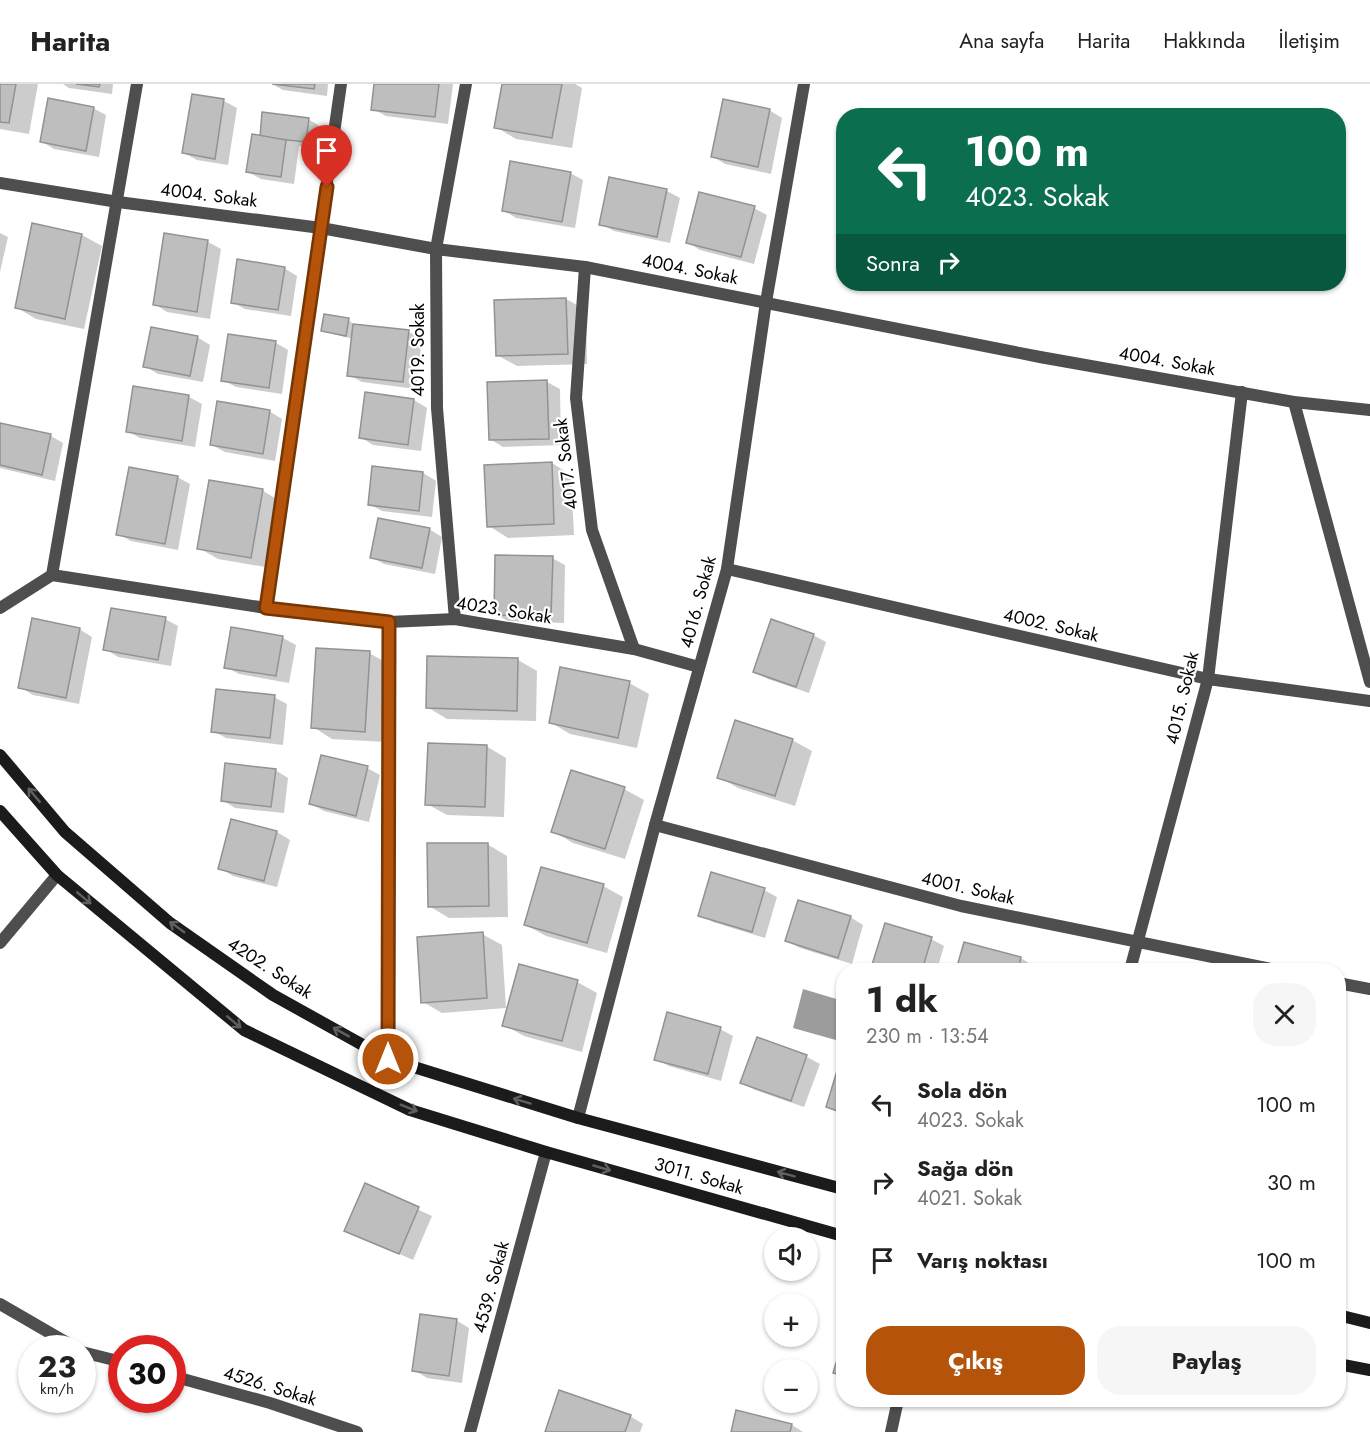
<!DOCTYPE html>
<html lang="tr">
<head>
<meta charset="utf-8">
<style>
  :root { --surface:#fff; --page:#f6f6f6; --text:#222; --muted:#767676; --line:#e0e0e0; --accent:#b45309 }
  body { margin:0; font-family:Jost,sans-serif; background:var(--page); color:var(--text); height:100vh; display:flex; flex-direction:column; font-size:22px; white-space:nowrap }
  * { box-sizing:border-box; margin:0 }
  p { font-size:20px; color:var(--muted) }
  .icon { flex:none; width:33px; height:33px; fill:none; stroke:currentColor; stroke-width:2; stroke-linecap:round; stroke-linejoin:round }
  .map { position:relative; flex:1; overflow:hidden }
  .panel { position:absolute; left:836px; top:879px; width:510px; height:444px; display:flex; flex-direction:column; background:var(--surface); border-radius:24px; box-shadow:0 2px 4px #0004 }
  .panel>* { flex:none }
  .hud { position:absolute; left:836px; top:24px; width:510px; height:183px; border-radius:24px; box-shadow:0 2px 4px #0004; background:#0b6e4f; color:#fff; overflow:hidden }
  .tools { position:absolute; left:764px; top:1143px; display:grid; gap:12px }
  .tools a { display:grid; place-items:center; width:54px; height:54px; border-radius:50%; background:var(--surface); box-shadow:0 2px 4px #0004; font-size:30px }
  .speed { position:absolute; left:18px; top:1251px; display:flex; gap:12px; font-size:30px; font-weight:700; text-align:center }
  .speed>* { display:grid; place-content:center; width:78px; height:78px; border-radius:50%; background:var(--surface); box-shadow:0 2px 4px #0004; line-height:1 }
  .speed small { font-size:15px; font-weight:400 }
  .speed .limit { border:9px solid #d22; background:#fff; color:#111 }
  .pin { position:absolute; display:grid; place-items:center; width:51px; height:51px; color:#fff; margin:-62px -26px; border-radius:50% 50% 50% 0; rotate:-45deg; box-shadow:0 0 6px #0007 }
  .pin .icon { rotate:45deg }
  .me { position:absolute; width:66px; margin:-33px; rotate:0deg; stroke-linejoin:round; filter:drop-shadow(0 0 4px #0008) }
  .turn { display:flex; align-items:center; gap:21px; height:126px; padding:0 30px; font-size:27px }
  .turn .icon { width:78px; height:78px; stroke-width:2.5 }
  .turn b { display:block; font-size:42px; line-height:51px }
  .then { display:flex; align-items:center; height:57px; padding:0 30px; background:#0003; gap:12px; font-size:22px }
  .round { display:grid; place-items:center; flex:none; width:63px; height:63px; border-radius:24px; background:var(--page) }
  .head { display:flex; align-items:center; justify-content:space-between; height:102px; padding:0 30px }
  h1 { font-size:36px; font-weight:700; line-height:45px }
  .button { display:flex; gap:12px; margin-top:auto; padding:12px 30px }
  .button a { flex:1; height:69px; border-radius:24px; background:var(--accent); color:#fff; font-size:24px; font-weight:700; line-height:69px; text-align:center }
  .button a+a { background:var(--page); color:var(--text) }
  ul { padding:0; list-style:none }
  li { display:flex; align-items:center; gap:18px; height:78px; padding:0 30px }
  li div { flex:1 }
  li b { display:block; font-size:22px }
  li em { font-style:normal }
  header { display:flex; align-items:center; gap:36px; box-sizing:border-box; height:84px; padding:0 30px; background:var(--surface); border-bottom:2px solid var(--line) }
  header strong { font-size:28px }
  nav { display:flex; gap:33px; margin-inline-start:auto; font-size:21px }
  .map>svg:first-child { display:block }
  .water { fill:#9c9c9c }
  .shadow { fill:#0003 }
  .building { fill:#bebebe; stroke:#929292; stroke-width:1.5 }
  .lines { fill:none; stroke-linecap:round; stroke-linejoin:round }
  .street { stroke:#4e4e4e; stroke-width:12 }
  .secondary { stroke:#1b1b1b; stroke-width:12 }
  .oneway { stroke:#5f5f5f }
  .route-casing { stroke:#753606; stroke-width:15 }
  .route { stroke:#b45309; stroke-width:10 }
  .labels { text-anchor:middle; dominant-baseline:central; stroke-width:4.5; stroke-linejoin:round; paint-order:stroke }
  .street-label { font-size:18px; fill:#000; stroke:#fff }
</style>
</head>
<body>
<header>
<strong>Harita</strong>
<nav><a>Ana sayfa</a><a>Harita</a><a>Hakkında</a><a>İletişim</a></nav>
</header>
<div class="map">
<svg width="1370" height="1348" viewBox="0 0 1370 1348">
  <rect width="100%" height="100%" fill="#fff"/>
  <!-- water -->
  <polygon class="water" points="803,905 843,917 843,958 793,944"/>
  <!-- shadow -->
  <g class="shadow">
    <polygon points="0,0 38,0 29,50 0,45"/>
    <polygon points="63,0 113,0 112,10 69,4"/>
    <polygon points="272,0 328,0 327,12 283,6"/>
    <polygon points="376,0 453,0 448,40 386,32 373,25"/>
    <polygon points="504,0 575,0 582,4 572,64 516,55 496,43"/>
    <polygon points="224,17 237,24 228,81 197,76 184,69"/>
    <polygon points="93,24 106,31 99,73 54,65 41,57"/>
    <polygon points="769,26 782,34 771,90 725,80 712,72"/>
    <polygon points="308,35 321,43 319,64 299,62 294,100 261,95 248,88 261,54"/>
    <polygon points="570,89 583,96 575,144 516,134 503,126"/>
    <polygon points="610,95 667,107 680,114 670,159 614,147 601,140"/>
    <polygon points="754,124 767,131 754,180 700,166 687,158"/>
    <polygon points="33,141 82,151 102,162 84,245 36,235 16,223"/>
    <polygon points="0,149 8,153 0,188"/>
    <polygon points="165,151 208,158 221,165 210,235 167,228 154,220"/>
    <polygon points="284,184 297,192 291,232 245,225 232,218"/>
    <polygon points="566,215 586,226 587,280 517,282 497,271"/>
    <polygon points="326,231 349,236 354,241 409,248 422,255 416,305 362,298 349,291 353,255 322,247"/>
    <polygon points="197,253 210,261 203,298 158,290 145,282"/>
    <polygon points="276,259 288,266 282,310 236,303 223,296"/>
    <polygon points="547,298 560,305 561,361 503,363 490,355"/>
    <polygon points="134,304 189,313 202,320 195,363 140,354 127,347"/>
    <polygon points="367,309 414,316 427,324 421,367 373,361 360,353"/>
    <polygon points="269,327 282,335 275,377 225,368 212,361"/>
    <polygon points="0,340 51,352 63,359 55,397 0,384"/>
    <polygon points="552,379 571,391 574,451 508,454 489,442"/>
    <polygon points="423,389 436,397 432,433 382,427 369,420"/>
    <polygon points="177,393 190,400 178,466 131,457 118,450"/>
    <polygon points="263,407 282,418 271,484 218,475 199,464"/>
    <polygon points="429,445 442,453 435,490 384,480 371,473"/>
    <polygon points="552,474 565,481 564,539 508,537 495,530"/>
    <polygon points="165,535 178,542 171,582 118,573 105,565"/>
    <polygon points="79,545 92,553 79,620 33,611 20,603"/>
    <polygon points="232,545 283,554 296,561 289,599 239,590 226,583"/>
    <polygon points="813,551 826,558 809,609 768,595 755,588"/>
    <polygon points="369,569 389,580 385,658 332,655 313,643"/>
    <polygon points="518,576 537,587 536,637 447,635 427,623"/>
    <polygon points="629,599 649,610 637,664 570,650 550,638"/>
    <polygon points="274,613 287,620 283,661 226,654 213,647"/>
    <polygon points="792,656 812,667 795,722 738,704 719,693"/>
    <polygon points="486,662 506,674 504,733 447,731 427,720"/>
    <polygon points="367,684 380,691 369,738 324,727 311,720"/>
    <polygon points="275,686 288,694 284,729 235,724 222,716"/>
    <polygon points="624,705 644,716 625,775 573,759 553,747"/>
    <polygon points="232,736 277,748 290,756 277,803 233,792 220,784"/>
    <polygon points="487,760 507,772 508,833 449,834 429,822"/>
    <polygon points="603,802 623,813 607,869 546,852 526,841"/>
    <polygon points="764,806 777,813 765,854 713,838 700,831"/>
    <polygon points="850,833 863,841 852,880 800,864 787,857"/>
    <polygon points="482,850 502,861 506,924 442,929 423,918"/>
    <polygon points="931,855 944,862 937,886 879,886 873,883"/>
    <polygon points="965,860 1021,874 1033,882 1032,886 958,886"/>
    <polygon points="577,898 597,909 582,968 524,952 504,941"/>
    <polygon points="720,945 733,952 721,997 669,982 656,975"/>
    <polygon points="757,955 807,973 820,980 804,1023 755,1006 742,999"/>
    <polygon points="365,1101 432,1132 413,1176 346,1146"/>
    <polygon points="456,1236 469,1244 462,1299 427,1294 414,1286"/>
    <polygon points="737,1328 792,1341 803,1348 732,1348"/>
    <polygon points="630,1332 643,1340 640,1348 547,1348"/>
  </g>
  <!-- building -->
  <g class="building">
    <polygon points="0,0 16,0 9,39 0,38"/>
    <polygon points="76,0 100,0 99,3"/>
    <polygon points="272,0 315,0 314,5"/>
    <polygon points="374,0 439,0 435,33 371,26"/>
    <polygon points="502,0 562,0 552,54 494,44"/>
    <polygon points="192,10 224,15 215,75 182,69"/>
    <polygon points="48,14 94,23 86,67 40,58"/>
    <polygon points="723,15 770,25 758,83 711,73"/>
    <polygon points="262,28 309,34 306,58 260,53"/>
    <polygon points="252,50 286,56 281,93 246,88"/>
    <polygon points="510,77 571,88 562,138 502,127"/>
    <polygon points="609,93 667,105 657,153 599,141"/>
    <polygon points="699,108 755,122 741,173 686,159"/>
    <polygon points="32,139 82,150 65,235 15,224"/>
    <polygon points="164,149 208,156 197,228 153,221"/>
    <polygon points="237,175 285,183 278,226 231,219"/>
    <polygon points="566,214 568,270 496,272 494,216"/>
    <polygon points="324,230 349,234 346,252 321,247"/>
    <polygon points="353,240 409,246 403,298 347,292"/>
    <polygon points="151,243 198,252 190,292 143,283"/>
    <polygon points="228,250 276,257 269,304 221,297"/>
    <polygon points="547,296 549,355 489,356 487,298"/>
    <polygon points="133,302 189,311 182,357 126,348"/>
    <polygon points="365,308 414,315 408,361 359,354"/>
    <polygon points="217,317 270,326 263,370 210,361"/>
    <polygon points="0,339 51,350 42,391 0,381"/>
    <polygon points="552,378 554,440 487,443 484,381"/>
    <polygon points="372,382 423,388 419,427 368,421"/>
    <polygon points="129,383 178,392 165,460 116,451"/>
    <polygon points="209,396 263,405 251,474 197,465"/>
    <polygon points="378,434 430,444 422,484 370,474"/>
    <polygon points="495,471 553,472 551,532 494,531"/>
    <polygon points="111,524 166,533 158,576 103,566"/>
    <polygon points="32,534 80,544 66,614 18,604"/>
    <polygon points="771,535 814,550 796,603 753,588"/>
    <polygon points="231,543 283,552 276,592 224,584"/>
    <polygon points="316,564 370,567 365,648 311,644"/>
    <polygon points="427,572 518,574 517,627 426,624"/>
    <polygon points="560,583 630,597 618,654 549,639"/>
    <polygon points="216,605 275,611 270,654 211,648"/>
    <polygon points="735,636 793,655 775,712 717,694"/>
    <polygon points="428,659 487,661 485,723 425,721"/>
    <polygon points="321,671 368,682 356,732 309,720"/>
    <polygon points="225,679 276,685 271,723 221,717"/>
    <polygon points="571,686 625,703 605,765 551,748"/>
    <polygon points="231,735 277,747 264,797 218,785"/>
    <polygon points="427,759 488,759 489,822 428,823"/>
    <polygon points="541,783 604,800 587,859 524,841"/>
    <polygon points="711,788 765,804 752,848 698,832"/>
    <polygon points="798,816 851,832 838,874 785,857"/>
    <polygon points="885,839 932,853 922,886 879,886 871,884"/>
    <polygon points="483,848 487,914 421,919 417,853"/>
    <polygon points="964,858 1021,873 1018,886 956,886"/>
    <polygon points="519,880 578,896 562,957 502,942"/>
    <polygon points="667,928 721,943 708,990 654,976"/>
    <polygon points="757,953 807,971 791,1017 740,999"/>
    <polygon points="840,977 843,978 843,1029 826,1023"/>
    <polygon points="365,1099 419,1123 399,1170 344,1147"/>
    <polygon points="420,1230 457,1235 449,1292 412,1287"/>
    <polygon points="843,1256 843,1292 833,1289"/>
    <polygon points="559,1306 631,1331 625,1348 545,1348"/>
    <polygon points="736,1326 792,1340 790,1348 731,1348"/>
  </g>
  <g class="lines">
    <!-- street -->
    <g class="street">
      <polyline points="0,99 118,118 321,144 436,165 585,183 1040,273 1294,318 1370,326"/>
      <polyline points="585,183 576,314 592,446 634,565"/>
      <polyline points="1294,318 1370,598"/>
      <polyline points="727,485 1208,595 1370,617"/>
      <polyline points="52,491 266,524 389,538 455,535 634,565 699,583"/>
      <polyline points="0,524 52,491 137,0"/>
      <polyline points="266,524 341,0"/>
      <polyline points="455,535 437,324 436,165 466,0"/>
      <polyline points="655,741 961,822 1276,886"/>
      <polyline points="0,859 57,791"/>
      <polyline points="1130,886 1208,595 1242,308"/>
      <polyline points="1338,899 1370,905"/>
      <polyline points="388,975 389,538"/>
      <polyline points="578,1034 655,741 727,485 766,218 804,0"/>
      <polyline points="0,1220 76,1264"/>
      <polyline points="82,1268 122,1278"/>
      <polyline points="172,1292 270,1319 357,1348"/>
      <polyline points="470,1348 546,1068"/>
      <polyline points="891,1348 898,1316"/>
    </g>
    <!-- secondary -->
    <g class="secondary">
      <polyline points="0,671 65,748 170,839 273,911 388,975 578,1034 843,1105"/>
      <polyline points="0,727 57,791 244,946 410,1026 546,1068 843,1152"/>
      <polyline points="1338,1231 1370,1239"/>
      <polyline points="1338,1280 1370,1286"/>
    </g>
  </g>
  <!-- one-way arrows -->
  <defs><path id="oneway-shaft" d="M-6 0H5M1.5-3L5.5 0L1.5 3" fill="none" stroke-width="1.6" stroke-linecap="round" stroke-linejoin="round" transform="scale(1.5)"/></defs>
  <g class="oneway">
    <use href="#oneway-shaft" transform="translate(34 711) rotate(-130)"/>
    <use href="#oneway-shaft" transform="translate(84 814) rotate(40)"/>
    <use href="#oneway-shaft" transform="translate(177 843) rotate(-144)"/>
    <use href="#oneway-shaft" transform="translate(234 938) rotate(40)"/>
    <use href="#oneway-shaft" transform="translate(341 948) rotate(-151)"/>
    <use href="#oneway-shaft" transform="translate(522 1017) rotate(-163)"/>
    <use href="#oneway-shaft" transform="translate(409 1024) rotate(22)"/>
    <use href="#oneway-shaft" transform="translate(602 1084) rotate(16)"/>
    <use href="#oneway-shaft" transform="translate(786 1090) rotate(-165)"/>
  </g>
  <g class="lines">
    <defs>
      <polyline id="route" points="327,103 266,524 389,538 388,975"/>
    </defs>
    <!-- route casing -->
    <use href="#route" class="route-casing"/>
    <!-- route -->
    <use href="#route" class="route"/>
  </g>
  <g class="labels">
    <!-- street labels -->
    <g class="street-label">
      <text transform="translate(209 111) rotate(7)">4004. Sokak</text>
      <text transform="translate(690 185) rotate(11)">4004. Sokak</text>
      <text transform="translate(418 266) rotate(-90)">4019. Sokak</text>
      <text transform="translate(1167 277) rotate(10)">4004. Sokak</text>
      <text transform="translate(566 380) rotate(-97)">4017. Sokak</text>
      <text transform="translate(698 518) rotate(-75)">4016. Sokak</text>
      <text transform="translate(504 526) rotate(9)">4023. Sokak</text>
      <text transform="translate(1051 541) rotate(13)">4002. Sokak</text>
      <text transform="translate(1182 614) rotate(-77)">4015. Sokak</text>
      <text transform="translate(968 804) rotate(13)">4001. Sokak</text>
      <text transform="translate(270 884) rotate(33)">4202. Sokak</text>
      <text transform="translate(699 1092) rotate(16)">3011. Sokak</text>
      <text transform="translate(491 1203) rotate(-75)">4539. Sokak</text>
      <text transform="translate(270 1302) rotate(17)">4526. Sokak</text>
    </g>
  </g>
</svg>
<div class="tools">
<a><svg class="icon" aria-label="sound" viewBox="0 0 24 24"><path d="M4 9h4l5-4v14l-5-4H4zM17 9q2 3 0 6"/></svg></a>
<a>+</a>
<a>−</a>
</div>
<div class="speed"><div>23<small>km/h</small></div><div class="limit">30</div></div>
<div class="pin" style="left:327px;top:103px;background:#d93025"><svg class="icon" aria-label="arrive" viewBox="0 0 24 24"><path d="M6 21V4h12l-3 4 3 4H6"/></svg></div>
<svg class="me" style="left:388px;top:975px" viewBox="-20 -20 40 40"><circle r="17" fill="#b45309" stroke="#fff" stroke-width="3"/><path d="M0-11L8 9 0 5-8 9z" fill="#fff"/></svg>
<div class="hud">
<div class="turn"><svg class="icon" aria-label="left" viewBox="0 0 24 24"><path d="M17 20v-9H6M10 6l-5 5 5 5"/></svg><div><b>100 m</b>4023. Sokak</div></div>
<div class="then">Sonra<svg class="icon" aria-label="right" viewBox="0 0 24 24"><path d="M7 20v-9h11M14 6l5 5-5 5"/></svg></div>
</div>
<section class="panel">
<div class="head"><div><h1>1 dk</h1><p>230 m · 13:54</p></div><a class="round"><svg class="icon" aria-label="close" viewBox="0 0 24 24"><path d="M6 6l12 12M18 6L6 18"/></svg></a></div>
<ul>
<li><svg class="icon" aria-label="left" viewBox="0 0 24 24"><path d="M17 20v-9H6M10 6l-5 5 5 5"/></svg><div><b>Sola dön</b><p>4023. Sokak</p></div><em>100 m</em></li>
<li><svg class="icon" aria-label="right" viewBox="0 0 24 24"><path d="M7 20v-9h11M14 6l5 5-5 5"/></svg><div><b>Sağa dön</b><p>4021. Sokak</p></div><em>30 m</em></li>
<li><svg class="icon" aria-label="arrive" viewBox="0 0 24 24"><path d="M6 21V4h12l-3 4 3 4H6"/></svg><div><b>Varış noktası</b></div><em>100 m</em></li>
</ul>
<div class="button"><a>Çıkış</a><a>Paylaş</a></div>
</section>
</div>
</body>
</html>
